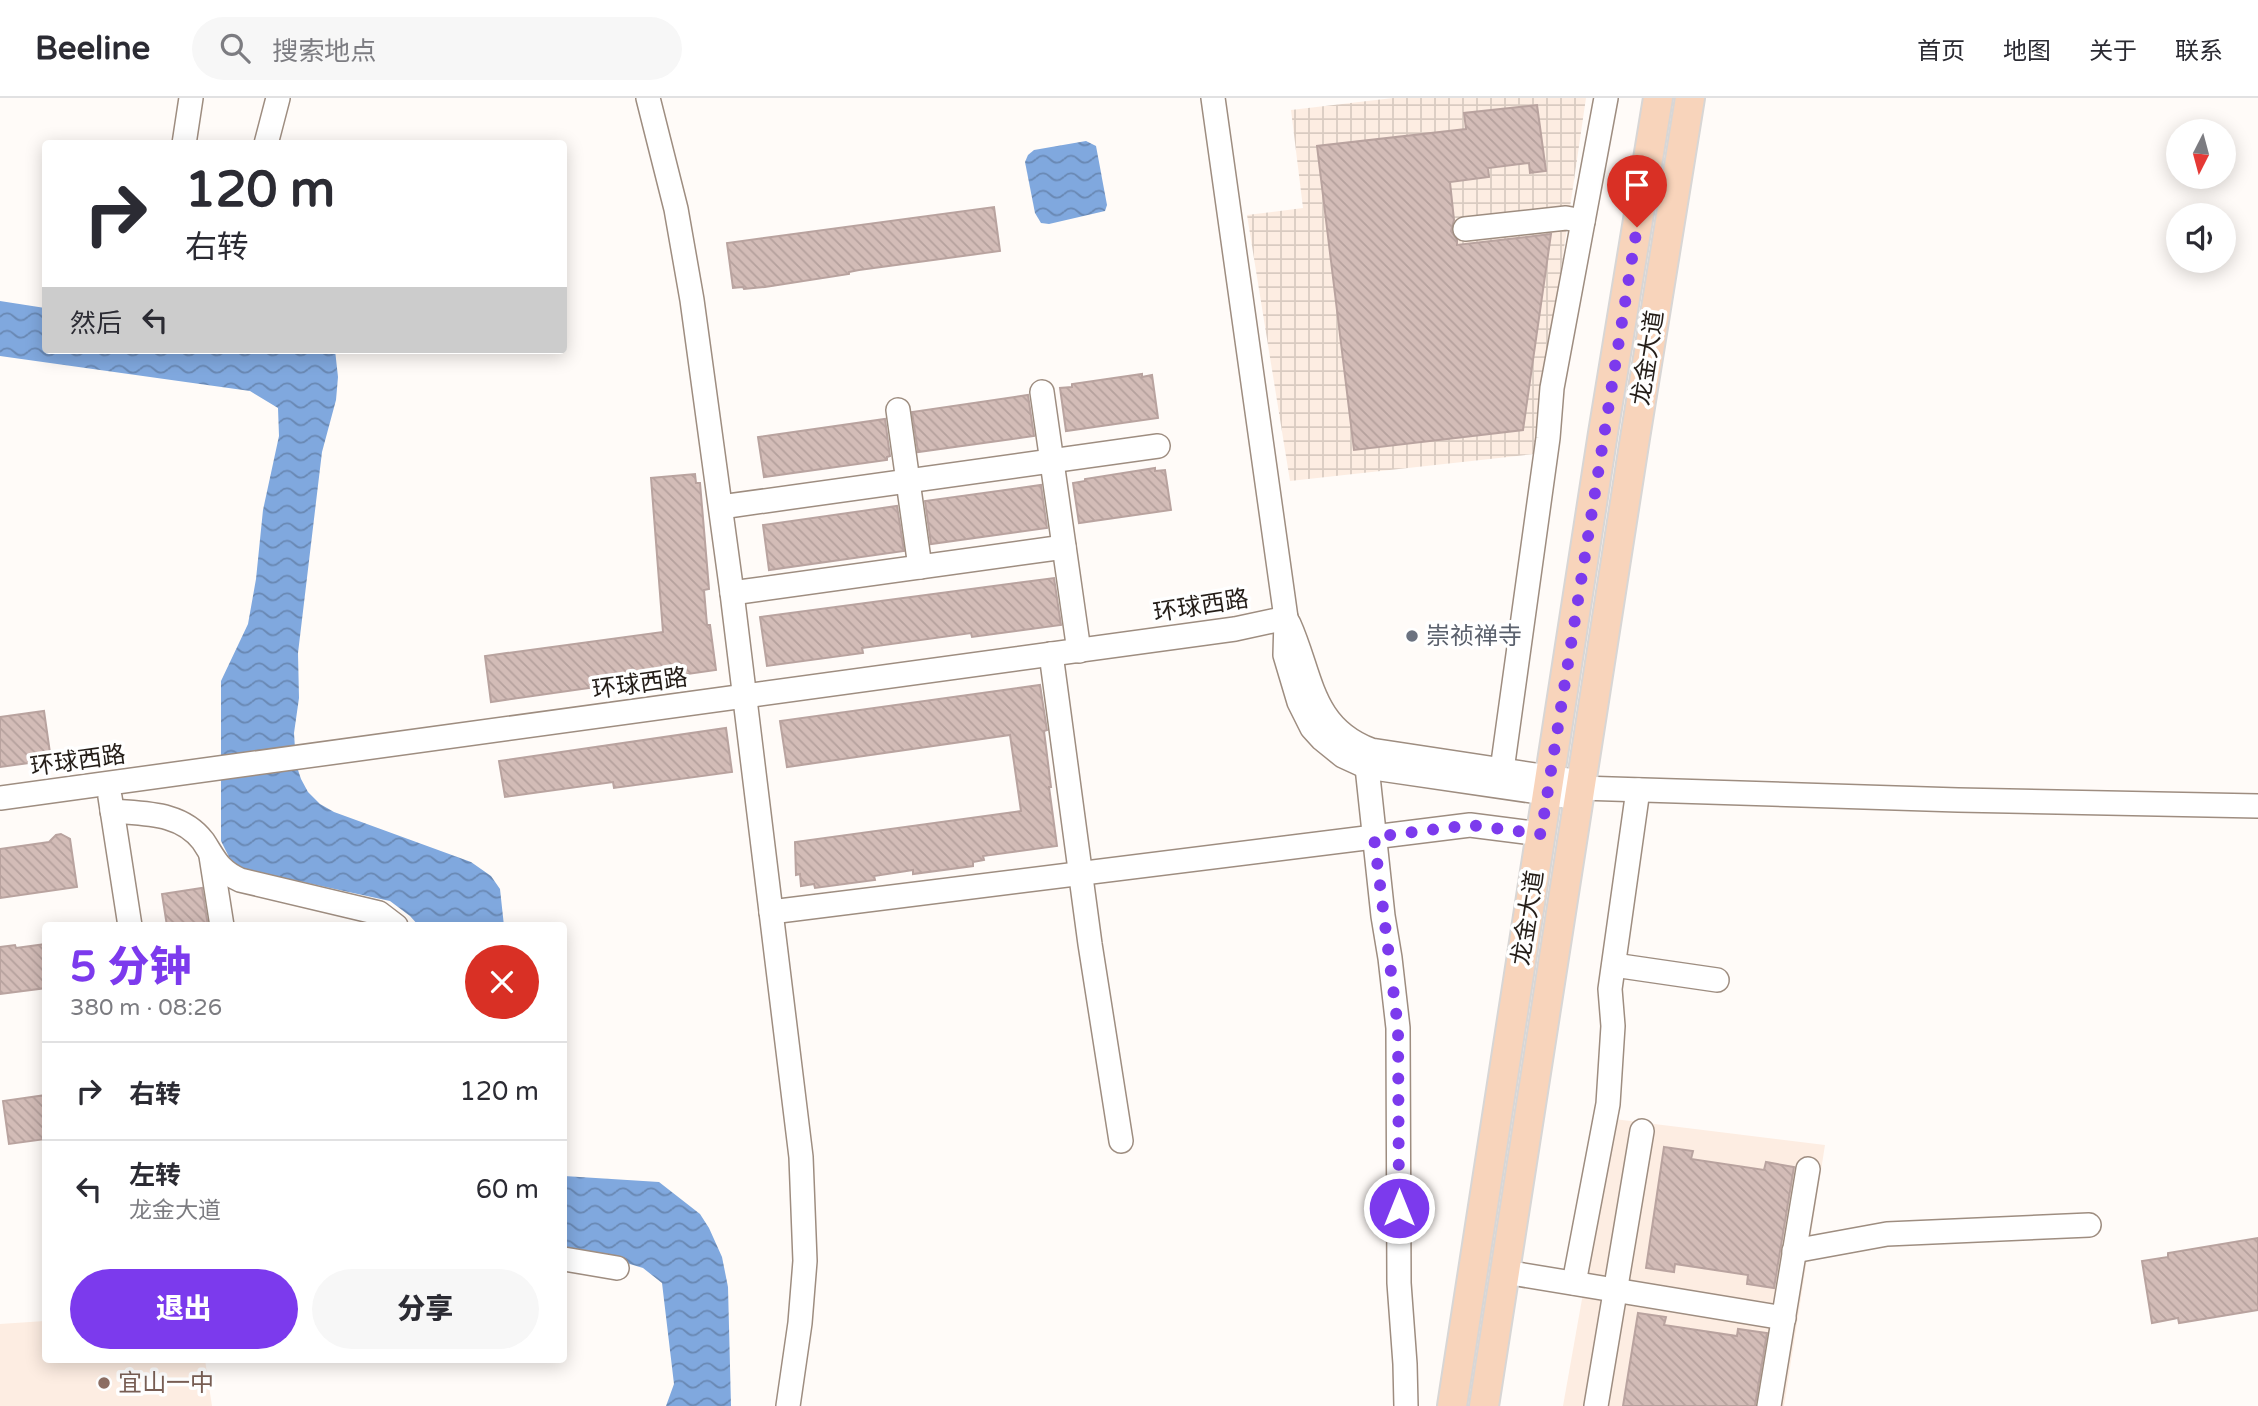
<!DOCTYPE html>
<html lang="zh">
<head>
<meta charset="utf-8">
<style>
  :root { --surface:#fff; --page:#f7f7f7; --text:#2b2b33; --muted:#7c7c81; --line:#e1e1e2; --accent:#7c3aed }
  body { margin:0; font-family:"Varela Round","Noto Sans SC",sans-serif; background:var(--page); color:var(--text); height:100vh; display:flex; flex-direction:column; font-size:26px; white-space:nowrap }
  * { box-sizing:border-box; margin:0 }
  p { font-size:23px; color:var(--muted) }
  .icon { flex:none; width:38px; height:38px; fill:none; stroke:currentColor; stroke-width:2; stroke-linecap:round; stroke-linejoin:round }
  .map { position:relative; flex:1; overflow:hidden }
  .drawer { position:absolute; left:42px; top:824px; width:525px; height:441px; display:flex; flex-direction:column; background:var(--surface); border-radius:7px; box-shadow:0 4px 18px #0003 }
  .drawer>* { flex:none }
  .guide { position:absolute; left:42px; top:42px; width:525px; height:214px; border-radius:7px; box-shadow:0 4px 18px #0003; background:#fff; color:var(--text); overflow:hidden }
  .needle { width:46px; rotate:186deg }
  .buttons { position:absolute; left:2166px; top:21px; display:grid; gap:14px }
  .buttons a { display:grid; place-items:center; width:70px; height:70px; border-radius:50%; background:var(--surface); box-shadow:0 4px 18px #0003; font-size:35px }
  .pin { position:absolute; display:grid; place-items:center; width:60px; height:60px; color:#fff; margin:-72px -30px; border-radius:50% 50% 50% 0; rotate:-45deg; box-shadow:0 0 7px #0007 }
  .pin .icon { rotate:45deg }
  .me { position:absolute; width:77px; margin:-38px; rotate:0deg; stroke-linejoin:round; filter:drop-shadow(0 0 5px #0008) }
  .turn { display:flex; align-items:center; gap:24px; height:147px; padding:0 28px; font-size:32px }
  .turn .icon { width:91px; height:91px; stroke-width:2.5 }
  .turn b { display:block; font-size:49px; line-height:60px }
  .then { display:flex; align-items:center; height:66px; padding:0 28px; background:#0003; gap:14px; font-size:26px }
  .round { display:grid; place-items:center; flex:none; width:74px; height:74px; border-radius:37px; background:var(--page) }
  .head { display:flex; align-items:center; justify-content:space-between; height:119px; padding:0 28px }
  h1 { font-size:42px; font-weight:800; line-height:52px; color:var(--accent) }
  .primary-button { display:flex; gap:14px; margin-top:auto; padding:14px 28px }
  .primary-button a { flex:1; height:80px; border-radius:42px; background:var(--accent); color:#fff; font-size:28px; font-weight:800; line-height:80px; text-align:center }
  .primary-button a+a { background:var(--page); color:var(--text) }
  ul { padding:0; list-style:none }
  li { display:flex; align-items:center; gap:21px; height:98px; padding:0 28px; border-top:2px solid var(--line) }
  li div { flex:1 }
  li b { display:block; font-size:26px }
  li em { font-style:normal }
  header { display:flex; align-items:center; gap:42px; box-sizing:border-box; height:98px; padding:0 35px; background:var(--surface); border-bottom:2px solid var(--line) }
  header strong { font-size:33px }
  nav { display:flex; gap:38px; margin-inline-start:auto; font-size:24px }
  .search { width:490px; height:63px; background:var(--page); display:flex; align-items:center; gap:18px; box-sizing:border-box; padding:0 24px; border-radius:38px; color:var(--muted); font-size:26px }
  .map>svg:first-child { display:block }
  .built { fill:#fdede2 }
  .industrial { fill:url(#industrial-grid) }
  .water { fill:url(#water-waves) }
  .building { fill:url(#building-back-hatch); stroke:#b9a39f; stroke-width:2 }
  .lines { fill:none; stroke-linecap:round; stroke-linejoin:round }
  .minor-casing { stroke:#9e8d80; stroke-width:26 }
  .major-casing { stroke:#d8d6d5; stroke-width:32 }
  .minor { stroke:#fff; stroke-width:23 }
  .major { stroke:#f8d4bb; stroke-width:28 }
  .route { stroke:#7c3aed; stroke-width:12; stroke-dasharray:0 21.6 }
  .worship-dot { fill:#6b7280; stroke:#fff; stroke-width:2.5 }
  .education-dot { fill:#8d6e63; stroke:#fff; stroke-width:2.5 }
  .labels { text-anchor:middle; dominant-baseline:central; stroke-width:7; stroke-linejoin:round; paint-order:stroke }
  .street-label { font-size:24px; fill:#241d18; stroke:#fff }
  .worship-label { font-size:24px; fill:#5b616d; stroke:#fff; text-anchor:start }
  .education-label { font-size:24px; fill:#785e54; stroke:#fff; text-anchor:start }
</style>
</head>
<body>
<header>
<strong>Beeline</strong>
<div class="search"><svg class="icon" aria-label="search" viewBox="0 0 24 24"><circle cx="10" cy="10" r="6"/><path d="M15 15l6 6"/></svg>搜索地点</div>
<nav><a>首页</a><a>地图</a><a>关于</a><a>联系</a></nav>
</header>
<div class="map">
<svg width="2258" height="1308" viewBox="0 0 2258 1308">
  <defs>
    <pattern id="industrial-grid" width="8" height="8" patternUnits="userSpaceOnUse" patternTransform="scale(1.75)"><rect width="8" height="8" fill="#fdede2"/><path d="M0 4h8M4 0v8" fill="none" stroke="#d9cbc1"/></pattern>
    <pattern id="water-waves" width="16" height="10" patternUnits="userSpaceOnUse" patternTransform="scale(1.75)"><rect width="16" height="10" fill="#80a8de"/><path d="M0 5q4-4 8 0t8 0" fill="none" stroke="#6988b3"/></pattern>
    <pattern id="building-back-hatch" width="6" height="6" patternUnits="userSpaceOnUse" patternTransform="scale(1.75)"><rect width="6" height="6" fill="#d3bcb7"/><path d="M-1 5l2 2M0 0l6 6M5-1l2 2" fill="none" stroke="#b5a19d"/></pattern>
  </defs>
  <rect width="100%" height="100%" fill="#fffbf8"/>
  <!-- built -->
  <g class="built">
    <polygon points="1614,1021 1825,1047 1784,1308 1563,1308"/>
    <polygon points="45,1223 46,1262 205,1262 212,1308 0,1308 0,1226"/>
  </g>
  <!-- industrial -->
  <polygon class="industrial" points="1393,0 1586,0 1534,356 1290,383 1247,117 1303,110 1291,12"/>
  <!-- water -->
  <g class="water">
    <polygon points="1086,43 1096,48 1107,107 1105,113 1049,126 1041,125 1035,115 1025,64 1028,57 1034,52"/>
    <polygon points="0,203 45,210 46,252 335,252 338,279 336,302 322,354 298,555 299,600 294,635 296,666 301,681 308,694 320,706 334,714 471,764 491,778 500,791 504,828 419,828 410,818 390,803 247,772 232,765 221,743 221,583 248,526 256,481 263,412 279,338 278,310 250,293 0,258"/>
    <polygon points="564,1078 659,1084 700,1116 709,1130 722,1159 728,1189 731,1308 666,1308 674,1286 662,1185 643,1170 620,1163 564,1155"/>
  </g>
  <!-- building -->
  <g class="building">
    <polygon points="1537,7 1546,73 1530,75 1529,65 1488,70 1489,79 1450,84 1454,122 1451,133 1457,142 1457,147 1551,136 1523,332 1354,352 1317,48 1466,31 1464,15"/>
    <polygon points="994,109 1000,153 859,172 849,174 849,176 765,189 744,191 743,189 733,190 727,145"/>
    <polygon points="1142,276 1142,279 1152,277 1158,320 1066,333 1060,290 1072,289 1072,286"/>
    <polygon points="1028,297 1034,338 918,354 912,314"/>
    <polygon points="885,321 890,358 887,359 887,362 764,379 758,339"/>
    <polygon points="1155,370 1155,373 1165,372 1171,412 1079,425 1073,385 1085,383 1085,381"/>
    <polygon points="695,376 696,385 700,385 707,467 709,491 704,492 707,527 710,527 716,572 491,604 485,558 663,534 651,380"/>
    <polygon points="1041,387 1047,430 931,446 925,403"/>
    <polygon points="897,408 904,453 769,472 763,427"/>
    <polygon points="1054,480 1061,527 972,539 971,535 862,550 863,555 767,568 760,519"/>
    <polygon points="1040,587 1047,632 1044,633 1051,689 1049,689 1057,748 983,758 984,762 973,764 973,768 913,776 913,772 874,778 875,782 815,790 814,786 801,788 800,776 796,777 795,744 1021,713 1010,637 787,669 780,623"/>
    <polygon points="44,613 51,662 0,669 0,619"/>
    <polygon points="726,630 732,674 614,690 613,684 505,699 499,663"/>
    <polygon points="61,736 70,741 77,789 0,800 0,751 49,744 56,737"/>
    <polygon points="202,790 208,828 167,828 162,796"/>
    <polygon points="46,846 46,890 0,896 0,849 15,847 16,850"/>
    <polygon points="46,997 46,1041 9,1046 3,1003"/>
    <polygon points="1664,1049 1693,1053 1691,1061 1764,1072 1766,1064 1794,1069 1774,1190 1747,1186 1748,1177 1675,1166 1674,1174 1646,1170"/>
    <polygon points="2258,1140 2258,1212 2179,1225 2178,1220 2152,1225 2142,1163 2168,1159 2168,1155"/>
    <polygon points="1638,1215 1666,1219 1664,1227 1737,1238 1738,1231 1767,1235 1755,1308 1623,1308"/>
  </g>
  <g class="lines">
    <defs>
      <g id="minor">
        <polyline points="648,0 676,111 692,202 732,495 801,1059 805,1163 800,1225 788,1308"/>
        <polyline points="1213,0 1286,520 1285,557 1299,604 1312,630 1322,641 1343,658 1367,669 1579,700"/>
        <polyline points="184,46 191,0"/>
        <polyline points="266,46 278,0"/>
        <polyline points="1465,131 1566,120 1583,123"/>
        <polyline points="1042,294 1079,553"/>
        <polyline points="898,312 920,469"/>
        <polyline points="721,409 1158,348"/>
        <polyline points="732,495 1064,449"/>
        <path d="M1289 526C1312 577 1310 629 1371 652L1581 684"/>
        <polyline points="1051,556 1090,846 1121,1043"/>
        <polyline points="1367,669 1383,818 1390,860 1398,930 1399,1185 1405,1266 1406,1308"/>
        <polyline points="1502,672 1548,340 1552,290 1606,0"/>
        <polyline points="1580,690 1958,702 2258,708"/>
        <polyline points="110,699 130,828"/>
        <polyline points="0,700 1235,531 1286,520"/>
        <path d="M112 713C145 716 181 714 203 743 215 761 218 772 240 782L379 815 396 828"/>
        <polyline points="211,758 222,828"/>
        <polyline points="771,814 1470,727 1541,736"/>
        <polyline points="1614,867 1717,882"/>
        <polyline points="1794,1153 1887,1136 2089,1127"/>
        <polyline points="564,1161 617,1170"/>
        <polyline points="1505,1174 1784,1220"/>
        <polyline points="1574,1185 1608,1006 1613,928 1610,891 1638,692"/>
        <polyline points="1596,1308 1642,1033"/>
        <polyline points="1769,1308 1808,1071"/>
      </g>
      <g id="major">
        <polyline points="1452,1308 1603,335 1658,0"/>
        <polyline points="1484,1308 1635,340 1690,0"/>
      </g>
    </defs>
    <!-- minor casing -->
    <use href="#minor" class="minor-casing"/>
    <!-- major casing -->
    <use href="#major" class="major-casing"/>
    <!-- minor -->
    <use href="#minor" class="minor"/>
    <!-- major -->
    <use href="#major" class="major"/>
  </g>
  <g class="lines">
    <!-- route -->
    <polyline class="route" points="1399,1110 1398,930 1374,739 1470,727 1541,736 1637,129"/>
  </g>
  <!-- markers -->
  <circle class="worship-dot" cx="1412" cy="538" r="7"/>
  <circle class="education-dot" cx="104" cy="1285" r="7"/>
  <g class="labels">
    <!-- street labels -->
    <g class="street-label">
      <text transform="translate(1648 260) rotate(-81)">龙金大道</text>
      <text transform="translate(1201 508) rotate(-9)">环球西路</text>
      <text transform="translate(640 586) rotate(-8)">环球西路</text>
      <text transform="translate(78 663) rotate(-8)">环球西路</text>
      <text transform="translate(1528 820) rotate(-81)">龙金大道</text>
    </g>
    <!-- worship labels -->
    <g class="worship-label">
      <text x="1426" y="538">崇祯禅寺</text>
    </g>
    <!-- education labels -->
    <g class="education-label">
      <text x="118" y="1285">宜山一中</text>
    </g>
  </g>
</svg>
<div class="buttons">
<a><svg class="needle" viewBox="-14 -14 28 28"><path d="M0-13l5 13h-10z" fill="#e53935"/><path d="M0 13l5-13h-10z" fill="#7c7c81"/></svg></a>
<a><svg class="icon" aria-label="sound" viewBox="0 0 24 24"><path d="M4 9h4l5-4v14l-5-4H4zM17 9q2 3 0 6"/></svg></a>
</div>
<div class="pin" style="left:1637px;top:129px;background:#d93025"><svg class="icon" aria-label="arrive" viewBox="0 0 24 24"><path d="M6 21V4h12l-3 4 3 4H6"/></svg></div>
<svg class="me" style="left:1399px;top:1110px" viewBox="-20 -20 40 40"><circle r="17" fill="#7c3aed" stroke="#fff" stroke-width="3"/><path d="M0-11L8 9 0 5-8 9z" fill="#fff"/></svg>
<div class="guide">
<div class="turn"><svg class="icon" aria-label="right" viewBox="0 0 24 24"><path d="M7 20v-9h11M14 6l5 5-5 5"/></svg><div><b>120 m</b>右转</div></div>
<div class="then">然后<svg class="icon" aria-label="left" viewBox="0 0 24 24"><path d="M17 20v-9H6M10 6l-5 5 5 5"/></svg></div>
</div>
<section class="drawer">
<div class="head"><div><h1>5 分钟</h1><p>380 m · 08:26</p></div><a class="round" style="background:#d93025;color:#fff"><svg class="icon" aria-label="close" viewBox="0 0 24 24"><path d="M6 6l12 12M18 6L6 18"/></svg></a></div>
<ul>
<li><svg class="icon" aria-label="right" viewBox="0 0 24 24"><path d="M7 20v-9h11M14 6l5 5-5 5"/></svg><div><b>右转</b></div><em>120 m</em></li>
<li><svg class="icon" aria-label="left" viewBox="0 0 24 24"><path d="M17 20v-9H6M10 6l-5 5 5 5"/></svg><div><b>左转</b><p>龙金大道</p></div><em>60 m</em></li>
</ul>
<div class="primary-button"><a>退出</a><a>分享</a></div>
</section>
</div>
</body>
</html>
